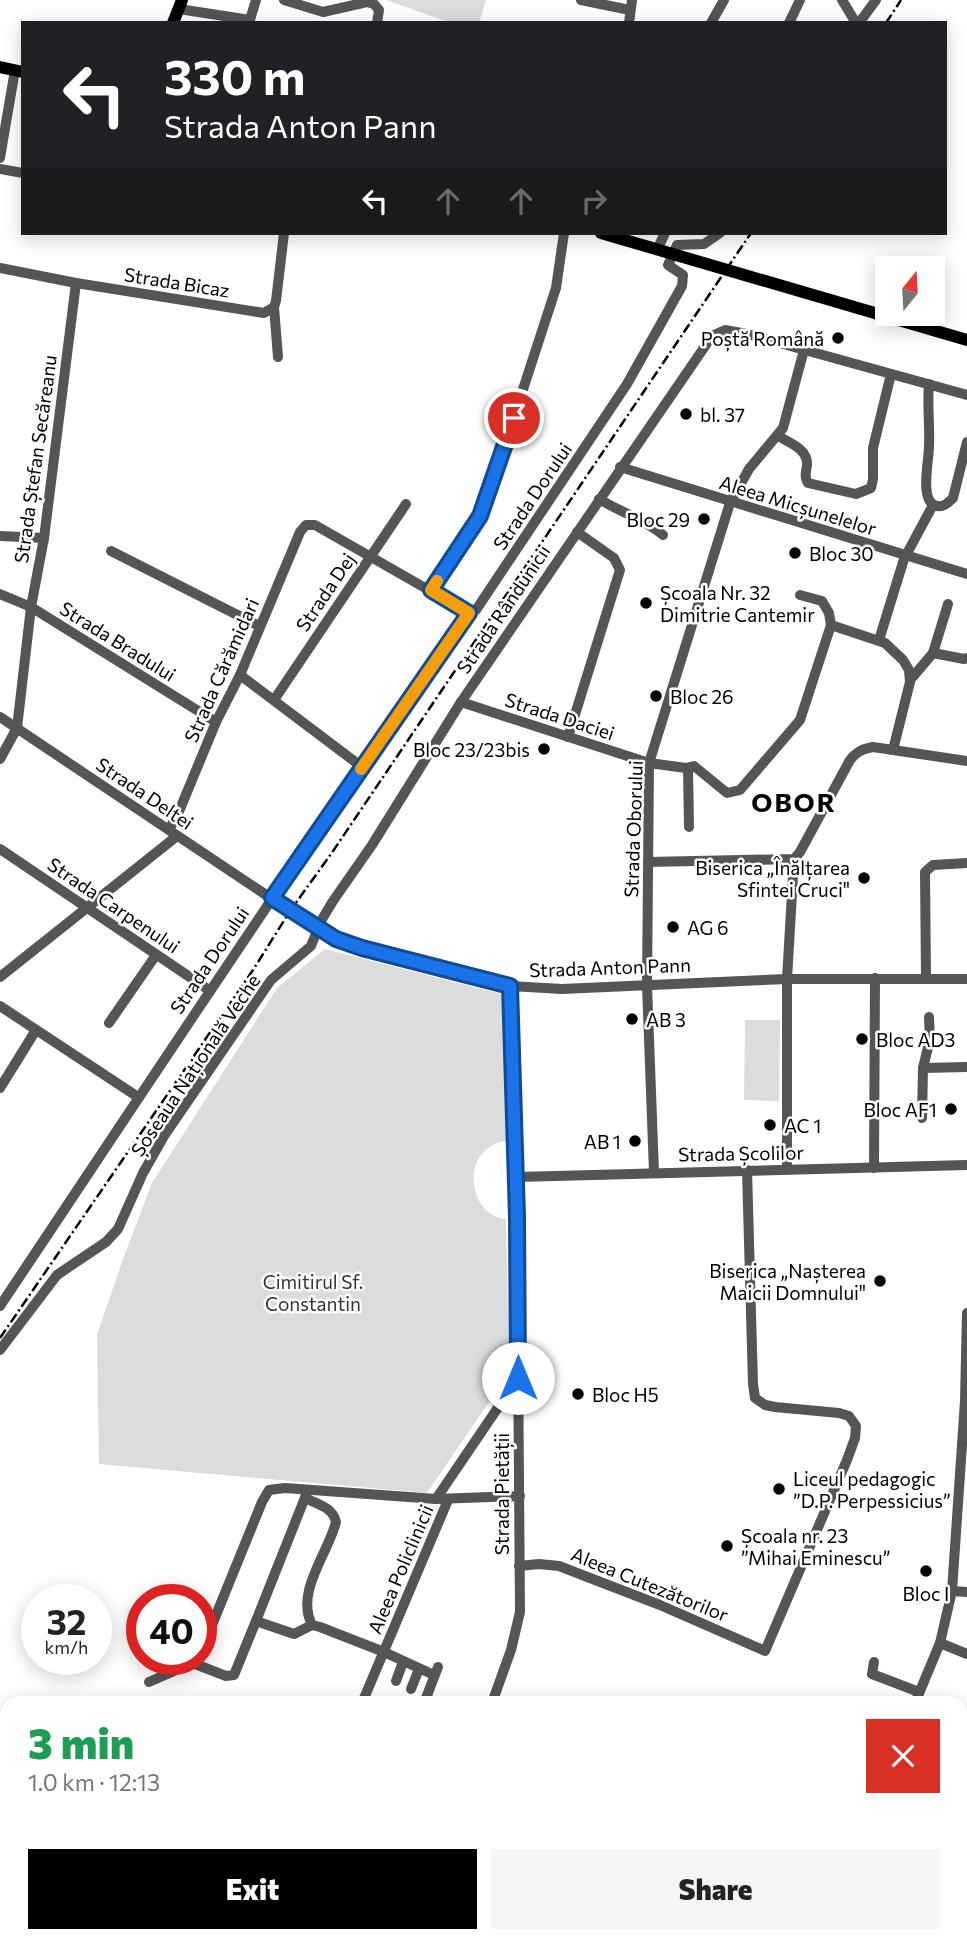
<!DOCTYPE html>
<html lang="en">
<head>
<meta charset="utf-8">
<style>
  :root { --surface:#fff; --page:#f6f6f6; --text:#222; --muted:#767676; --accent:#000 }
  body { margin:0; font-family:Commissioner,sans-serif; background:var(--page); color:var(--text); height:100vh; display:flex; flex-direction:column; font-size:26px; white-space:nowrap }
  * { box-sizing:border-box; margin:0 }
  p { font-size:23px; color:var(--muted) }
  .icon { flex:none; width:38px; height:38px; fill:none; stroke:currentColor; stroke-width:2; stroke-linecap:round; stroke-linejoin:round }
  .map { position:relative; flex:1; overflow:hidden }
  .details { position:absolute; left:0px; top:1696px; width:968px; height:247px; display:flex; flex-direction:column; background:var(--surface); border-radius:21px 21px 0 0; box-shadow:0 4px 18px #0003 }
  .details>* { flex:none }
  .guide { position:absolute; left:21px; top:21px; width:926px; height:214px; border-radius:0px; box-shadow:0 4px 18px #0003; background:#202124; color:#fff; overflow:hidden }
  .needle { width:46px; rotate:18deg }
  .tools { position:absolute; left:875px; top:256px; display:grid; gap:14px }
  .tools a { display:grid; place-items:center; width:70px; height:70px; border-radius:0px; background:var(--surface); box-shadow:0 4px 18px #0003; font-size:35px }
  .speed { position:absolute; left:21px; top:1584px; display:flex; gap:14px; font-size:35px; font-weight:700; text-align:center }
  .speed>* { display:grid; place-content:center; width:91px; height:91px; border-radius:50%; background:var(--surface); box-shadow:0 4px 18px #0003; line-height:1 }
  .speed small { font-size:18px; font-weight:400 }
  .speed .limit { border:10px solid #d22; background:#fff; color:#111 }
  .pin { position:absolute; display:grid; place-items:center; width:60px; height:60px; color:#fff; margin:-30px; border:4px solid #fff; border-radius:50%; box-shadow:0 2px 7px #0007 }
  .me { position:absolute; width:77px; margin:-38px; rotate:0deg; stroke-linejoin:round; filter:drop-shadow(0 0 5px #0008) }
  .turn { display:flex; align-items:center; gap:24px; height:147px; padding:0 28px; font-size:32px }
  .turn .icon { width:91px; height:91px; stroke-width:2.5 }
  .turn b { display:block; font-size:49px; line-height:60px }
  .lanes { display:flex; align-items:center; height:66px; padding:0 28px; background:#0003; justify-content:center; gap:35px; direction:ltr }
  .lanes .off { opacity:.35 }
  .round { display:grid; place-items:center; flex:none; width:74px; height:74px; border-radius:0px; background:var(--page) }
  .headline { display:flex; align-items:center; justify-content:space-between; height:119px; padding:0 28px }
  h1 { font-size:42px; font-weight:800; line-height:52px; color:#1e9e55 }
  .cta { display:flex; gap:14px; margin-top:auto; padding:14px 28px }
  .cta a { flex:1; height:80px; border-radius:0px; background:var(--accent); color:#fff; font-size:28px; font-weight:800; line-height:80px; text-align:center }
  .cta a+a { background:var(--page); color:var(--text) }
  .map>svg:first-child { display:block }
  .green { fill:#dcdcdc }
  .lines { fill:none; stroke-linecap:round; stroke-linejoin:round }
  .minor { stroke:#555; stroke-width:10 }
  .major { stroke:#000; stroke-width:12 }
  .tram { stroke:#000; stroke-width:2 }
  .rail { stroke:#000; stroke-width:2.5; stroke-dasharray:10 3.5 2 3.5; stroke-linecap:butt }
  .route-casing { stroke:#114b97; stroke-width:18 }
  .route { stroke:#1a73e8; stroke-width:12 }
  .slow { stroke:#f59e0b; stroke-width:12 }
  .poi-dot { fill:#000; stroke:#fff; stroke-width:2.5 }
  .labels { text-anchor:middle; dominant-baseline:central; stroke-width:5; stroke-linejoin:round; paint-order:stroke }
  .street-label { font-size:19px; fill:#000; stroke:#fff }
  .poi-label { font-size:19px; fill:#000; stroke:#fff; text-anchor:start }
  .park-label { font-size:19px; fill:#333; stroke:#fff }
  .district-label { font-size:26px; font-weight:bold; letter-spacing:2px; fill:#000; stroke:#fff }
</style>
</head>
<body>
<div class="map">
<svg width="967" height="1942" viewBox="0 0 967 1942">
  <rect width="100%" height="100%" fill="#fff"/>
  <!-- green -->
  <g class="green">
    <polygon points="386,0 486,0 479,23 451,23"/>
    <path d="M325 949 505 995 506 1141C458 1148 468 1217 506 1219L509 1369 506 1377 427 1493 99 1464 97 1335 123 1259 152 1183 277 988Z"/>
    <polygon points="745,1020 780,1020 779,1101 744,1100"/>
  </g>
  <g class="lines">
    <!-- minor -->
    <g class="minor">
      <polyline points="284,0 323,12 367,2 374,4 379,10 377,23"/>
      <polyline points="581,0 630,10"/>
      <polyline points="842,0 856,23"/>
      <polyline points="179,9 250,20"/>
      <polyline points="249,23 256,0"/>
      <polyline points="629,23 632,0"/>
      <polyline points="711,23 724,0"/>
      <polyline points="789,23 800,0"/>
      <polyline points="859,23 876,0"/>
      <polyline points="0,158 15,70"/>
      <polyline points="0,169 23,173"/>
      <polyline points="657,250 665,233"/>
      <polyline points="0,268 76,283 264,313 274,307 276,301 284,233"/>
      <polyline points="274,307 278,357"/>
      <path d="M929 384C927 405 930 425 929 446 929 460 920 498 934 505 942 509 948 503 953 498L967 442"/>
      <path d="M778 436C790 443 808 449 807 465 806 473 804 476 808 483L856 494 871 488 873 479V448L891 374"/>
      <polyline points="620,467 967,574"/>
      <path d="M599 499C620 512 644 519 663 535"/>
      <polyline points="0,536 44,538"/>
      <polyline points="111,551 259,626"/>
      <polyline points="431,590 474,527 485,506 556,288 564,233"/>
      <polyline points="0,594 31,607 216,722"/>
      <polyline points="800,595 822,601 829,613 831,625"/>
      <polyline points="879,640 904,559 933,505"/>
      <polyline points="933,653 964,659 967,658"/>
      <polyline points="240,675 362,767"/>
      <polyline points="911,679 933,653 948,604"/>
      <polyline points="274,700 406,504"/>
      <polyline points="461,702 649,763 686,768 694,766 727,793 740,790 800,720 831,625 885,643 903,660 909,670 910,682 893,750"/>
      <polyline points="0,717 317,929 336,939 362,948 510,986 562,989 787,979 967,979"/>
      <polyline points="568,737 620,570 614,558 577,532"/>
      <polyline points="0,759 17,728 31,607 44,538 76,283"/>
      <polyline points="688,768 689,827"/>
      <polyline points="169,830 180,809 216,722 240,675 300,532 306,525 315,525 469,613"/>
      <polyline points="0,849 209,990"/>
      <path d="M648 862 794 859 800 852 850 760C857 751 863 749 873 747L967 761"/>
      <polyline points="0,977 177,836"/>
      <polyline points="926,978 925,872 933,865 967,863"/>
      <polyline points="0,1006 138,1097"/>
      <polyline points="109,1023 156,955"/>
      <polyline points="923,1068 967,1067"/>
      <polyline points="0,1088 36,1030"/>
      <polyline points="922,1118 923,1068 930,1039 929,1017"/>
      <polyline points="874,1168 875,978"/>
      <polyline points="787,1169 787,979 794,859"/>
      <polyline points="654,1172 647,985 649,763 730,503 749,469 783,428 804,350"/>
      <polyline points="517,1177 967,1165"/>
      <path d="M0 1306C155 1074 308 841 469 613L476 610 627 384 682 286 683 275 668 265 677 245 704 244 720 233"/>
      <polyline points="0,1350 57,1275 106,1242 118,1229 143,1173 164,1136 271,980 311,946 321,921 333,901 372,845 461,702 712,336 725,330 747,334 967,395"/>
      <polyline points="308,1490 256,1621 294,1634 312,1625 320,1627 384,1652 434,1675"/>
      <path d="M305 1498C317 1504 333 1507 336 1522 328 1554 295 1592 312 1625"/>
      <polyline points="436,1499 518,1378"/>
      <polyline points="519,1566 539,1564 559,1566 660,1605 765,1651 847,1460 855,1438 856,1426 849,1416 839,1413 775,1407 765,1405 755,1398 753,1384 747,1170"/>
      <polyline points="952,1591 967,1592"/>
      <polyline points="940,1643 967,1654"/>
      <polyline points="201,1652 262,1502 269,1490 285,1488 436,1499 520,1496"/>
      <polyline points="190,1662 226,1676 234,1675 256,1621"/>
      <polyline points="874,1662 872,1674 919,1692"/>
      <polyline points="396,1681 403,1662"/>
      <polyline points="149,1682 181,1668 193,1659"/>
      <polyline points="411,1689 419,1669"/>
      <polyline points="362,1703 448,1500"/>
      <polyline points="436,1703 426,1698 438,1667"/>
      <polyline points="492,1703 511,1650 520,1612 517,1217 510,986"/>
      <polyline points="915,1703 940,1643 952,1591 965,1401 967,1313"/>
      <polyline points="755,1936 756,1942"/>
      <polyline points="774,1936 785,1942"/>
      <polyline points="394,1942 397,1936"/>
      <polyline points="816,1942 818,1936"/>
    </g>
    <!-- major -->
    <g class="major">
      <polyline points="173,23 182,0"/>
      <polyline points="0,67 23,72"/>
      <polyline points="601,233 967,340"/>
      <polyline points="961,1863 967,1848"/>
      <polyline points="928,1942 931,1936"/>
    </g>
    <!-- tram -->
    <g class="tram">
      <polyline points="961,1868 967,1853"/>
      <polyline points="926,1942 929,1936"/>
    </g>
    <!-- rail -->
    <g class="rail">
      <polyline points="886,23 901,0"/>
      <polyline points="0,1338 253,970 290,911 331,854 751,233"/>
    </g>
  </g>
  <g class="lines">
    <defs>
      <polyline id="route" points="514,418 480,516 431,590 469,613 272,898 336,939 362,948 510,986 517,1217 518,1378"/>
    </defs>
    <!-- route casing -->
    <use href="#route" class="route-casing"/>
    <!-- route -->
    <use href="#route" class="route"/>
    <!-- slow -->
    <polyline class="slow" points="361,769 469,613 431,590 437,581"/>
  </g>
  <!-- markers -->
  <g class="poi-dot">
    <circle cx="838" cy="338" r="7"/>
    <circle cx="686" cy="414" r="7"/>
    <circle cx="704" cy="519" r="7"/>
    <circle cx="795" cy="553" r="7"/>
    <circle cx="646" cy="603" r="7"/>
    <circle cx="656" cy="696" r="7"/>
    <circle cx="544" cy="749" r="7"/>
    <circle cx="864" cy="878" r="7"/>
    <circle cx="673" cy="927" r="7"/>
    <circle cx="632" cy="1019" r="7"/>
    <circle cx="862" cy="1039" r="7"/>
    <circle cx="951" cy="1109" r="7"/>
    <circle cx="770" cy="1125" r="7"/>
    <circle cx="635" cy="1141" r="7"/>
    <circle cx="880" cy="1281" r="7"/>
    <circle cx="578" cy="1394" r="7"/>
    <circle cx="779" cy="1489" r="7"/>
    <circle cx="727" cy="1546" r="7"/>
    <circle cx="926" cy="1571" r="7"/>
  </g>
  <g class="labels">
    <!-- street labels -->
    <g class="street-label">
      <text transform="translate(177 282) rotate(9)">Strada Bicaz</text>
      <text transform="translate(35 459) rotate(-82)">Strada Ștefan Secăreanu</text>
      <text transform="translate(532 496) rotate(-56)">Strada Dorului</text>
      <text transform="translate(798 505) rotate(17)">Aleea Micșunelelor</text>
      <text transform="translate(325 592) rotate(-56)">Strada Dej</text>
      <text transform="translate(503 609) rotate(-56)">Strada Rândunicii</text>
      <text transform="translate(118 641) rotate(32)">Strada Bradului</text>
      <text transform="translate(221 670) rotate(-66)">Strada Cărămidari</text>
      <text transform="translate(560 716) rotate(18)">Strada Daciei</text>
      <text transform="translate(145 793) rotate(34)">Strada Deltei</text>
      <text transform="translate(633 829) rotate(-88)">Strada Oborului</text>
      <text transform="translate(114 905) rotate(34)">Strada Carpenului</text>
      <text transform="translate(209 960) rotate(-56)">Strada Dorului</text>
      <text transform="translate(610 967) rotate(-2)">Strada Anton Pann</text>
      <text transform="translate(195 1065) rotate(-56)">Șoseaua Națională Veche</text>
      <text transform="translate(741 1153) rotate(-1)">Strada Școlilor</text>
      <text transform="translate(501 1494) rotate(-90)">Strada Pietății</text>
      <text transform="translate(400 1569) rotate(-67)">Aleea Policlinicii</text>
      <text transform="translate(650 1584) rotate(22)">Aleea Cutezătorilor</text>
    </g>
    <!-- poi labels -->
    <g class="poi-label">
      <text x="824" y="338" text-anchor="end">Poștă Română</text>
      <text x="700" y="414">bl. 37</text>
      <text x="690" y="519" text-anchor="end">Bloc 29</text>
      <text x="809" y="553">Bloc 30</text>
      <text x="660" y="592">Școala Nr. 32<tspan x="660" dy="22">Dimitrie Cantemir</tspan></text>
      <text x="670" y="696">Bloc 26</text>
      <text x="530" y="749" text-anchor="end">Bloc 23/23bis</text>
      <text x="850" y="867" text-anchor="end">Biserica „Înălțarea<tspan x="850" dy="22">Sfintei Cruci"</tspan></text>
      <text x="687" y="927">AG 6</text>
      <text x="646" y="1019">AB 3</text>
      <text x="876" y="1039">Bloc AD3</text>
      <text x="937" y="1109" text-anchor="end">Bloc AF1</text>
      <text x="784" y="1125">AC 1</text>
      <text x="621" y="1141" text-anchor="end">AB 1</text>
      <text x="866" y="1270" text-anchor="end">Biserica „Nașterea<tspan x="866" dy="22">Maicii Domnului"</tspan></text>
      <text x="592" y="1394">Bloc H5</text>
      <text x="793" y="1478">Liceul pedagogic<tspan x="793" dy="22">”D.P. Perpessicius”</tspan></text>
      <text x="741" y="1535">Școala nr. 23<tspan x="741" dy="22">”Mihai Eminescu”</tspan></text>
      <text x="926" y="1593" text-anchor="middle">Bloc I</text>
    </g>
    <!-- park labels -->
    <g class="park-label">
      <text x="313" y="1281">Cimitirul Sf.<tspan x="313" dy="22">Constantin</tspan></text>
    </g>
    <!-- district labels -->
    <g class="district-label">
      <text x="794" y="801">OBOR</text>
    </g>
  </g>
</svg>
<div class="tools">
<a><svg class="needle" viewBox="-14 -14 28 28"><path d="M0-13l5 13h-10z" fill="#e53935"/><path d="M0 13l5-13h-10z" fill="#767676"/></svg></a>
</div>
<div class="speed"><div>32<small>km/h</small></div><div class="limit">40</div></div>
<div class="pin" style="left:514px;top:418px;background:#d93025"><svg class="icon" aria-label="arrive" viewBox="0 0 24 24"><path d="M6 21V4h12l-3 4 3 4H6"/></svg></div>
<svg class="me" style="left:518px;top:1378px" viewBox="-20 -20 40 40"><circle r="19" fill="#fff"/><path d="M0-13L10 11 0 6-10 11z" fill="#1a73e8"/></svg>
<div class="guide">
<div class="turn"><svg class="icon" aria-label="left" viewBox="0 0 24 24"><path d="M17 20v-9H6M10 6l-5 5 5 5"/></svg><div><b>330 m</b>Strada Anton Pann</div></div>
<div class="lanes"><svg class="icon" aria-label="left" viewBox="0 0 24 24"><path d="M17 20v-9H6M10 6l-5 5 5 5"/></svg><svg class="icon off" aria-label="ahead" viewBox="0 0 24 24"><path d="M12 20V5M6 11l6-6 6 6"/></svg><svg class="icon off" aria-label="ahead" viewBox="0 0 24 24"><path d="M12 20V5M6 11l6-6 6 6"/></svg><svg class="icon off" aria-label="right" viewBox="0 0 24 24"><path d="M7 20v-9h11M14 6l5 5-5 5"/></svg></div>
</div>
<section class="details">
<div class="headline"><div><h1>3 min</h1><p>1.0 km · 12:13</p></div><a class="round" style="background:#d93025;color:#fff"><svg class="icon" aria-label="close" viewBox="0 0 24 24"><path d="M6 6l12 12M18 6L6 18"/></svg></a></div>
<div class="cta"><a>Exit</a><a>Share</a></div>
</section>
</div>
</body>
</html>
